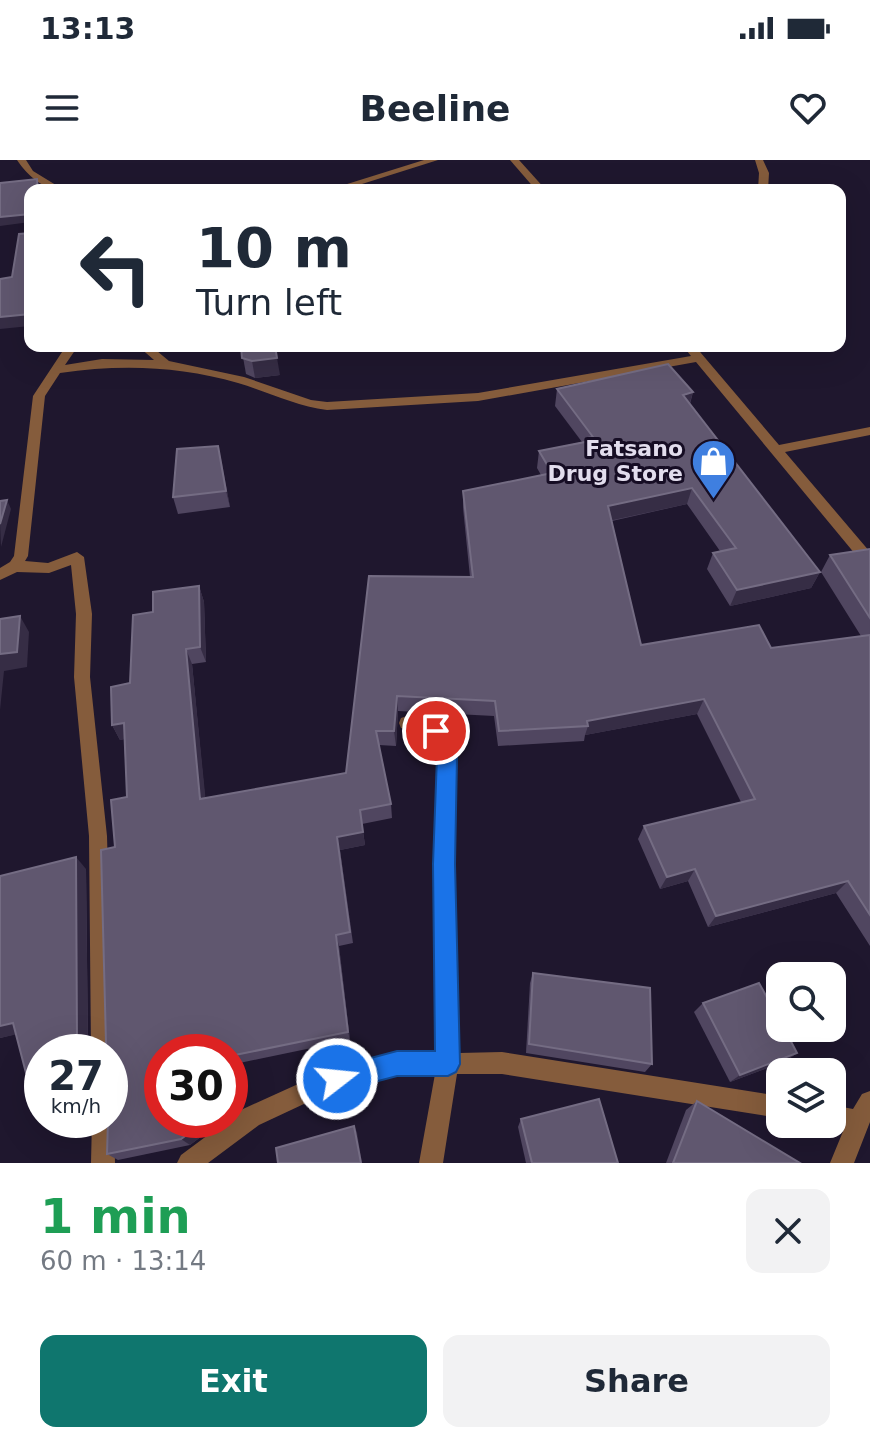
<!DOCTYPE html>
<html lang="en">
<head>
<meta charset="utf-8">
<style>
  :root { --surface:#fff; --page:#f2f2f3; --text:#1f2937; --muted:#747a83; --accent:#0f766e }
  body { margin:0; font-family:"DejaVu Sans",sans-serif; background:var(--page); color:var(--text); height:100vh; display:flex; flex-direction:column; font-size:30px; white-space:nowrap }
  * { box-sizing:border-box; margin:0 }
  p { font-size:26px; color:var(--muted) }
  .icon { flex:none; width:44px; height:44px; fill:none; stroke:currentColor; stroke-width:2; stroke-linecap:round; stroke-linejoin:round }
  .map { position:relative; height:1003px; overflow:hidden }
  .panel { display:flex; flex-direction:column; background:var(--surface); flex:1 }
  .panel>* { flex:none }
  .banner { position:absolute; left:24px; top:24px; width:822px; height:168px; border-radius:16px; box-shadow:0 8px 32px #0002; background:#fff; color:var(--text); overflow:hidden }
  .fabs { position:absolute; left:766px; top:802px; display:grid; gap:16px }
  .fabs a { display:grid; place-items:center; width:80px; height:80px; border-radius:16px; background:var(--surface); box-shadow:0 8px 32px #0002; font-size:40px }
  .speed { position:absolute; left:24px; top:874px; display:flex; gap:16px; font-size:40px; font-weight:700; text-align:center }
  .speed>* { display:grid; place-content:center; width:104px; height:104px; border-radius:50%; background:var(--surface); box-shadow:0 8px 32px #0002; line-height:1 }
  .speed small { font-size:20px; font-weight:400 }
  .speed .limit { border:12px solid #d22; background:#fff; color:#111 }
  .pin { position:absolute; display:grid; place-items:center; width:68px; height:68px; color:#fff; margin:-34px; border:4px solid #fff; border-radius:50%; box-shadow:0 2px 8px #0007 }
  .me { position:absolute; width:88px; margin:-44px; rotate:74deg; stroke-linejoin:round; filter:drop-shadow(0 0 6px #0008) }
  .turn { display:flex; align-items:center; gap:28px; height:168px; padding:0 40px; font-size:36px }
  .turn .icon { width:104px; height:104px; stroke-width:2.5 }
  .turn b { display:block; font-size:56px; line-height:68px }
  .round { display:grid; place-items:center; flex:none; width:84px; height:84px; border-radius:16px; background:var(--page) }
  .head { display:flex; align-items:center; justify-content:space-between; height:136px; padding:0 40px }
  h1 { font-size:48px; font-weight:600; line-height:60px; color:#1e9e55 }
  .primary-button { display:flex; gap:16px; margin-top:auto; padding:16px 40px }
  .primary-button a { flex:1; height:92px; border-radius:16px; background:var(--accent); color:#fff; font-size:32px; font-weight:600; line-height:92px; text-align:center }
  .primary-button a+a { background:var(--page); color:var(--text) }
  .status { display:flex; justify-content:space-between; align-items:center; height:56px; padding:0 40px; background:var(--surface); direction:ltr }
  .status svg { height:22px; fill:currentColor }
  header { display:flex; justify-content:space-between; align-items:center; height:104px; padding:0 40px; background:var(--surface); font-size:36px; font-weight:600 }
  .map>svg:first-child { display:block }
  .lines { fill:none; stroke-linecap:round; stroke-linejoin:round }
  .street { fill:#855c3c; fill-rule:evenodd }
  .wall { fill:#504660 }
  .shaded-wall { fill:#362d45 }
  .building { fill:#60576f; stroke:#746c83; stroke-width:2 }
  .route { fill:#1a73e8; stroke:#114b97; stroke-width:2 }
  .labels { text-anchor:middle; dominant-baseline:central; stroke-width:6; stroke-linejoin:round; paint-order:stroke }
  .poi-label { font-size:22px; font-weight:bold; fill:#e2dded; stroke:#160d24; text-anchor:end }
</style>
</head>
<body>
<div class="status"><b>13:13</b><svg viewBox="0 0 49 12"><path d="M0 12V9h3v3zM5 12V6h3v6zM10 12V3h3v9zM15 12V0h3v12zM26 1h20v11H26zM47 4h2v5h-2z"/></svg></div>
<header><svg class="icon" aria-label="menu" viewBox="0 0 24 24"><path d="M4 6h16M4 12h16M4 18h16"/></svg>Beeline<svg class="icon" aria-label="heart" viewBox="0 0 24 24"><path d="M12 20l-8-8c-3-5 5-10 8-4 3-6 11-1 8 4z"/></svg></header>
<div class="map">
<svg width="870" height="1003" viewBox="0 0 870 1003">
  <rect width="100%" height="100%" fill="#1f172e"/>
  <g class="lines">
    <!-- street -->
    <g class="street">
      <path d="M17 0H26L33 11 64 30C43 30 28 16 17 0Z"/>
      <polygon points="424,0 438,0 343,30 328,30"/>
      <polygon points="510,0 519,0 546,30 536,30"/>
      <polygon points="755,0 763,0 769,13 768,30 758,30 759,13"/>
      <path d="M66 186H78L65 205 102 199 154 200 138 186H151L169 201 244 217 311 240 327 242 478 233 691 196 683 186H695L779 285 870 267V275L785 292 870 392V407L865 406 696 202 478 241 327 250C296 246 268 232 238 223 179 206 121 204 60 213L45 236 28 396 25 401 48 403 77 392 84 397 92 454 90 517 107 676 113 892 110 899V892H91L89 676 74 517 76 454 71 405 49 413 17 412 0 420V408L10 402 14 396 33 236Z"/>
      <polygon points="407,556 442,566 456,596 453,704 459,893 502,892 780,936 780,958 502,914 457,914 443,1003 419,1003 435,914 397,915 356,924 321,936 259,965 208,1003 177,1003 181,995 243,949 318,915 356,902 397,893 437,893 435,704 438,596 430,576 401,568 399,563 401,558"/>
      <polygon points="870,931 870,962 854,1003 830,1003 844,969 824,964 832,964 832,945 853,949 862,934"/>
      <polygon points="110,952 114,960 115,1003 91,1003 92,960 110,960"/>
    </g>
  </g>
  <!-- wall -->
  <g class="wall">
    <polygon points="241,186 280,215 255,218 246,214"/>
    <polygon points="557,229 693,232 690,244 820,412 811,428 730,446 707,409 713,393 720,391 687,344 612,361 641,485 771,488 861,476 821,412 830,395 870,389 870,786 836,733 708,767 688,721 660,729 638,679 644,666 741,642 697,554 585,575 584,581 498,586 494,556 398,551 396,586 379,585 391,644 392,658 362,664 365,685 340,690 353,783 339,786 350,880 230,905 230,892 162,892 162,960 219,960 219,963 190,985 118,1000 107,994 110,892 40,920 16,874 0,878 0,716 86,709 88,887 96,887 102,891 106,883 115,687 127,637 124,579 120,580 112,565 130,523 153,452 199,426 204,442 206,502 192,504 205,638 346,613 470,417 463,348 463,331 541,315 537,308 539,291 582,282 555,246"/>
    <polygon points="218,286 230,347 178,354 173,337"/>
    <polygon points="533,813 652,904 645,912 526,893 530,823"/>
    <polygon points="703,843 797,893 786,901 730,922 694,852"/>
    <polygon points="697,941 800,1003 666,1003 686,950"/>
    <polygon points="521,959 618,1003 526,1003 518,967"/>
  </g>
  <!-- shaded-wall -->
  <g class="shaded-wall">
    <polygon points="30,54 30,62 0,66 0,57"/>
    <polygon points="30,154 30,166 0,169 0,157"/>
    <polygon points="277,198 280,215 255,218 252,201"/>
    <polygon points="693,232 688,249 683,235"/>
    <polygon points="218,286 222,303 230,347 226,331"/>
    <polygon points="692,328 687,344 604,362 608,346"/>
    <polygon points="7,340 11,349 1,387 0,364"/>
    <polygon points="820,412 811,428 730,446 737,430"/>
    <polygon points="199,426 204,442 206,502 200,487"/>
    <polygon points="20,456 29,472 27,507 4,511 0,550 0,494"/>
    <polygon points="186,489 192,504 207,653 200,639"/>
    <polygon points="397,536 398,551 396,586 394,571"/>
    <polygon points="704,539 697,554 585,575 588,566 587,561"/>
    <polygon points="124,563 132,578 120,580 112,565"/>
    <polygon points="363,672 365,685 340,690 353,783 337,677"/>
    <polygon points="76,697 86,709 88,892 77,884"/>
    <polygon points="695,709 688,721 660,729 667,717"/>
    <polygon points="848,721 836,733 708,767 716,756"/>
    <polygon points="336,775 339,786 350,880 348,872"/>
    <polygon points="13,863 27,872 0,878 0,866"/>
    <polygon points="797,893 786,901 730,922 740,915"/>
    <polygon points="42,909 42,920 40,920 26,913"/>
    <polygon points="207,960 219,960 219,963 190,985 181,979"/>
    <polygon points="354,966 357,972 362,1003 361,1003"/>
  </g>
  <!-- building -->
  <g class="building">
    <polygon points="37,19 38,30 30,30 30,54 0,57 0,23"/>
    <polygon points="30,73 30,154 0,157 0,119 12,117 19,74"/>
    <polygon points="241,186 275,186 277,198 252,201 242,198"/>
    <polygon points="668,204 693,232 683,235 820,412 737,430 713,393 736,388 692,328 608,346 641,485 759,465 771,488 870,475 870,755 848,721 716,756 695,709 667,717 644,666 755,639 704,539 587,561 588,566 499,571 495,541 397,536 394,571 376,571 391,644 360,650 363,672 337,677 350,772 336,775 348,872 230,896 230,892 162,892 162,960 207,960 181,979 107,994 108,960 110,960 110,892 102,892 106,883 101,690 115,687 111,640 127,637 124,563 112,565 111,527 130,523 133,455 153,452 153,432 199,426 200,487 186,489 200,639 346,613 369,416 473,417 463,331 552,313 539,291 590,281 588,278 593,277 557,229"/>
    <polygon points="218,286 226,331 173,337 177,289"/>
    <polygon points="7,340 0,364 0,341"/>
    <polygon points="870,389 870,458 830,395"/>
    <polygon points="20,456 17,492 0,494 0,459"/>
    <polygon points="76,697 77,884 80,887 96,887 97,892 42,892 42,909 26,913 13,863 0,866 0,716"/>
    <polygon points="533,813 650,828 652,904 529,884"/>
    <polygon points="759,823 780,861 780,868 784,868 797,893 740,915 703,843"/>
    <polygon points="599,939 618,1003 532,1003 521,959"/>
    <polygon points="697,941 800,1003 673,1003"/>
    <polygon points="354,966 361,1003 278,1003 276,988"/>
  </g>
  <!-- route -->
  <polygon class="route" points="436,563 443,565 457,596 455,704 460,904 456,912 448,916 397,916 337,932 328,928 325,919 328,911 337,907 397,891 435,891 433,704 437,596 426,571 429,565"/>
  <!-- icons -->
  <defs>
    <symbol id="shop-pin" viewBox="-11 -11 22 30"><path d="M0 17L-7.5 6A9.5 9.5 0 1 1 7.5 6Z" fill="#3f7fe0" stroke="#160d24"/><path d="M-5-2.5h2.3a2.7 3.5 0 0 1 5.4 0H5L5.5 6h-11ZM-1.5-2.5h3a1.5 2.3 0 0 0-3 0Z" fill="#fff"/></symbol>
  </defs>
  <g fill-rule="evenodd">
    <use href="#shop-pin" x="688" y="276" width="51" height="69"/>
  </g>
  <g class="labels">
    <!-- poi labels -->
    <g class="poi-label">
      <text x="683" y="288">Fatsano<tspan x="683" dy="25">Drug Store</tspan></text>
    </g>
  </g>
</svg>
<div class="fabs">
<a><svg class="icon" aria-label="search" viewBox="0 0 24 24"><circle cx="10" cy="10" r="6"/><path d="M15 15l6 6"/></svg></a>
<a><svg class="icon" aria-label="layers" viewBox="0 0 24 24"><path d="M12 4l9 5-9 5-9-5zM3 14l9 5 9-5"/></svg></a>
</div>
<div class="speed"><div>27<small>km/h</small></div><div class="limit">30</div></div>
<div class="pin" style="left:436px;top:571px;background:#d93025"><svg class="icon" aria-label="arrive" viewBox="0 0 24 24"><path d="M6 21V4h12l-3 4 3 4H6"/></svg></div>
<svg class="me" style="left:337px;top:919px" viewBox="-20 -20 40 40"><circle r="17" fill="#1a73e8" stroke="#fff" stroke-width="3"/><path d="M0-11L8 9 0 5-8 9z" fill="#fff"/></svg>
<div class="banner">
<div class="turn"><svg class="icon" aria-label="left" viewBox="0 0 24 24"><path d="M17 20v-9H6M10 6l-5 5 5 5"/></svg><div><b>10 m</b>Turn left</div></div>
</div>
</div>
<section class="panel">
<div class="head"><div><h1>1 min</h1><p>60 m · 13:14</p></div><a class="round"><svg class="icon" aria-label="close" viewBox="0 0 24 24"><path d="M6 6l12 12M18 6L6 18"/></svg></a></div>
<div class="primary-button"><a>Exit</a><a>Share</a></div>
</section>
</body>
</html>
